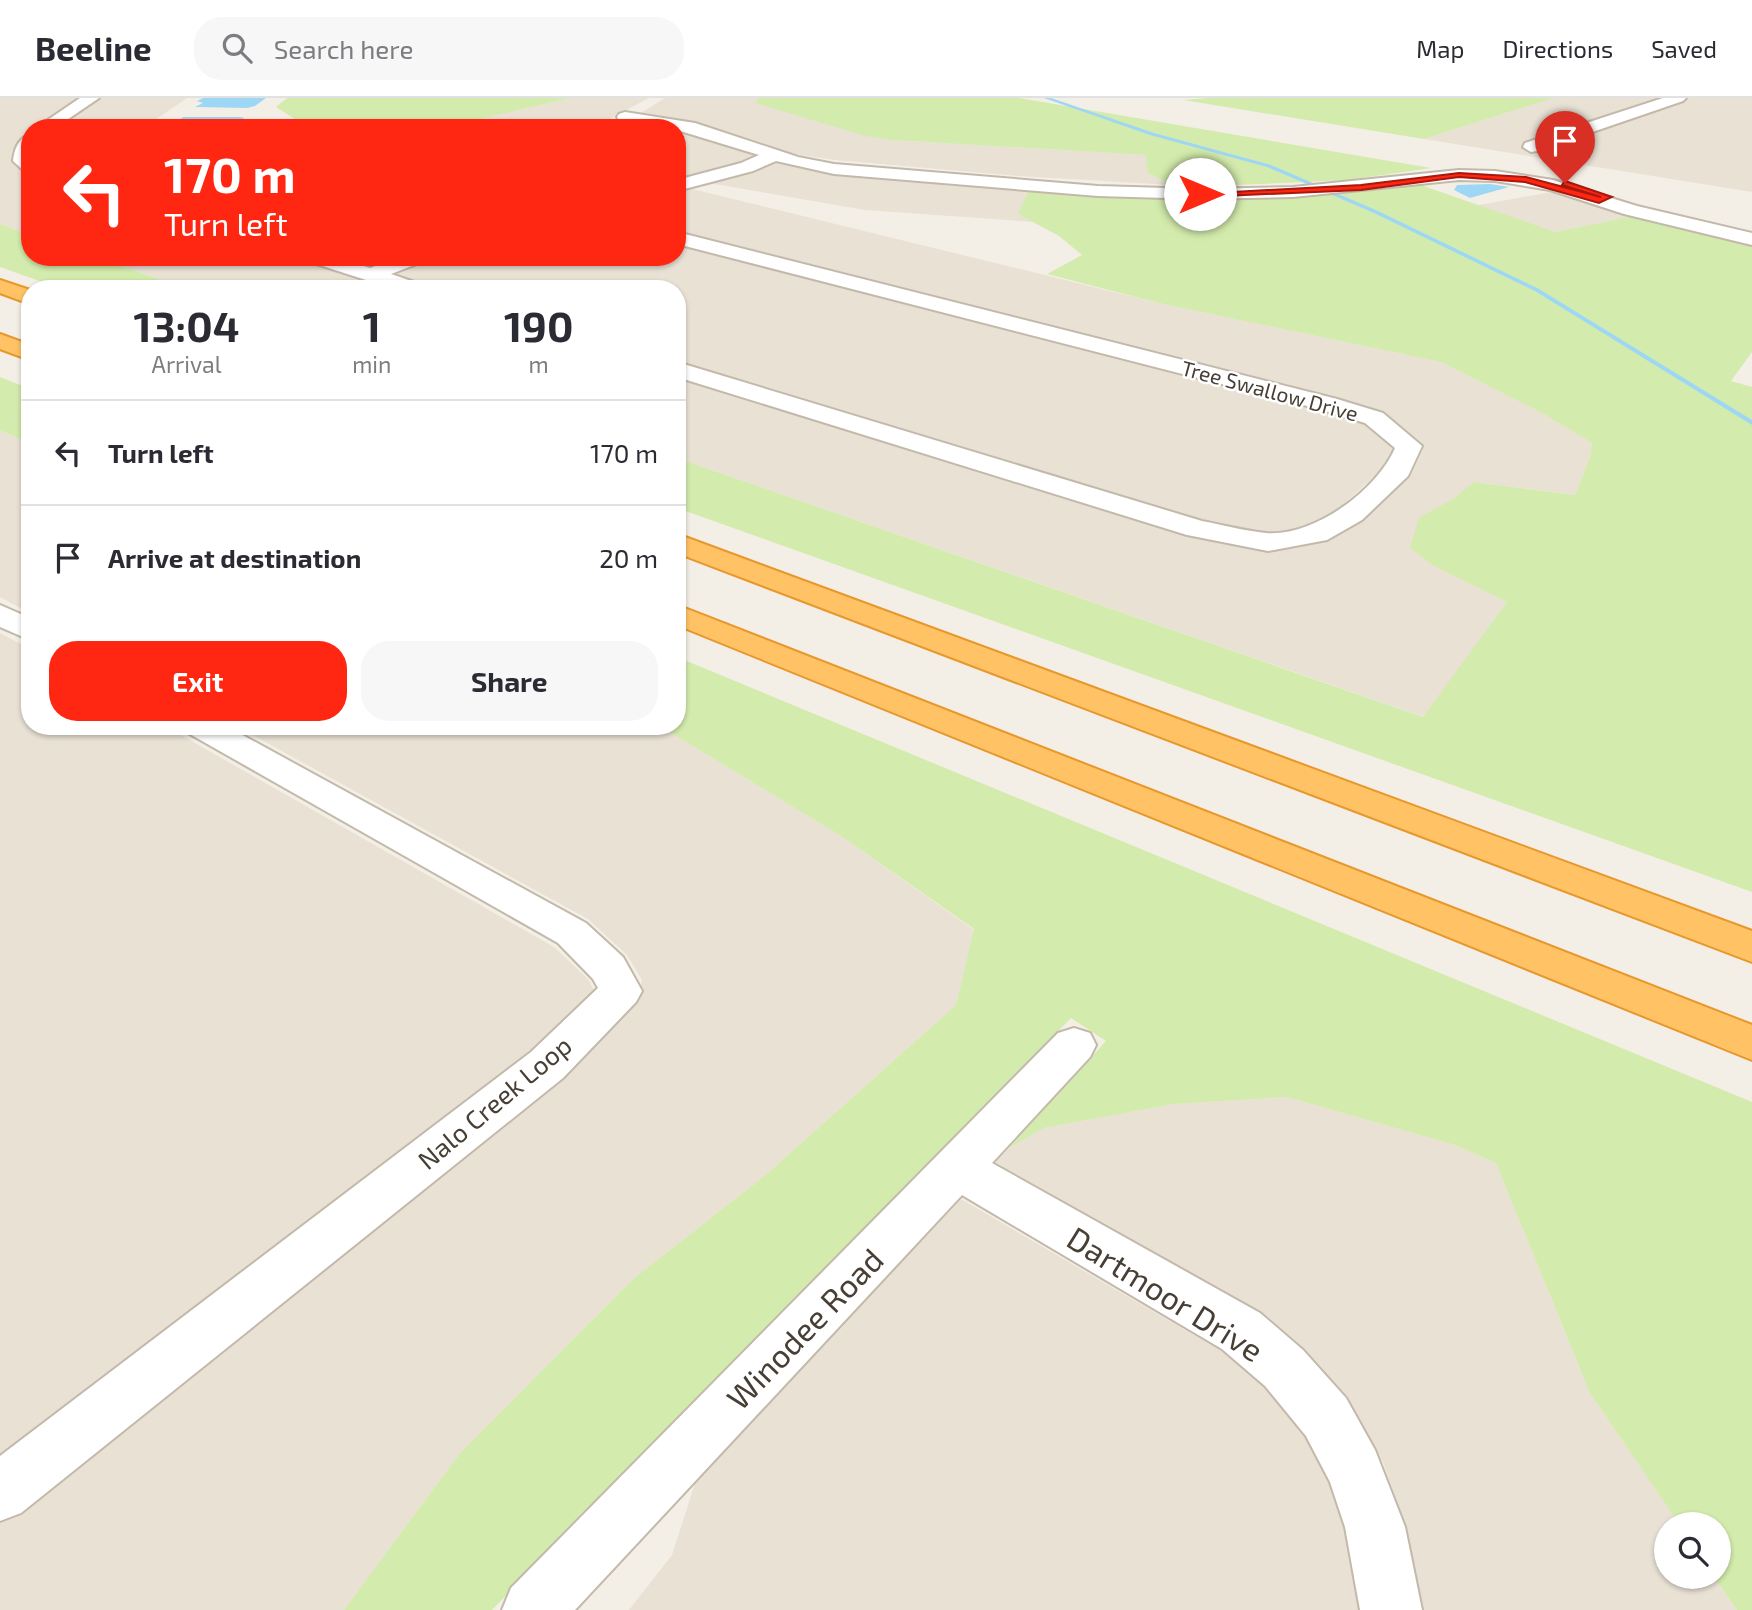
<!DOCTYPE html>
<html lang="en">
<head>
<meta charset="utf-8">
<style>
  :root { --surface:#fff; --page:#f7f7f7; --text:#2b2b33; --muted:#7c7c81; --line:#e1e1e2; --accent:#ff2712 }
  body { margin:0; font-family:"Exo 2",sans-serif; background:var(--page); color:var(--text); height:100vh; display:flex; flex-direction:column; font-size:26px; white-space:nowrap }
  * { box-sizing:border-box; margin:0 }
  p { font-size:23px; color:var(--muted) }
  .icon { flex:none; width:38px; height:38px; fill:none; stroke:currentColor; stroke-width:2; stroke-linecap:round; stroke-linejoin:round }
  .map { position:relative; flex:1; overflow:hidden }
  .details { position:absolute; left:21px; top:182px; width:665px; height:455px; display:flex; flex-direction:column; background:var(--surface); border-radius:28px; box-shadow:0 2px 5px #0004 }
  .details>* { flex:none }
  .hud { position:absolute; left:21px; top:21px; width:665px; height:147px; border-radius:28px; box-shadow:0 2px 5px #0004; background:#ff2712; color:#fff; overflow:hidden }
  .controls { position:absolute; left:1654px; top:1414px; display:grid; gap:14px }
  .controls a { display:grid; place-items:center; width:77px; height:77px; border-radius:50%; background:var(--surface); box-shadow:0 2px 5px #0004; font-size:35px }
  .pin { position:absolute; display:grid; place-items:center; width:60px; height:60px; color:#fff; margin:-72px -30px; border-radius:50% 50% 50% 0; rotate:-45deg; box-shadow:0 0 7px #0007 }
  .pin .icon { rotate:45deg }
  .me { position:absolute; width:77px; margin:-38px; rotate:90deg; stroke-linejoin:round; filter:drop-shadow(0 0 5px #0008) }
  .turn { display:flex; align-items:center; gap:24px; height:147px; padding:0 28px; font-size:32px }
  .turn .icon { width:91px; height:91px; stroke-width:2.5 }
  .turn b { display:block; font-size:49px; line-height:60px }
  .eta { display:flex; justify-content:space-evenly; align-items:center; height:119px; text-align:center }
  .eta b { font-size:42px; font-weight:700; line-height:49px }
  .button { display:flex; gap:14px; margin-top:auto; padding:14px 28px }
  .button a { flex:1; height:80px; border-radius:28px; background:var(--accent); color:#fff; font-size:28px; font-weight:700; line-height:80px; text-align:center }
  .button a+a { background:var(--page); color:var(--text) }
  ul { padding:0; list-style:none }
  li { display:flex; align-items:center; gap:21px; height:105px; padding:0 28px; border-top:2px solid var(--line) }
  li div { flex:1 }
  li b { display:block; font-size:26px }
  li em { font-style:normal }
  header { display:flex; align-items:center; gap:42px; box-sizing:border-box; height:98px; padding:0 35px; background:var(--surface); border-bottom:2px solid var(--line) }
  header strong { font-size:33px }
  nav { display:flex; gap:38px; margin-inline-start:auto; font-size:24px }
  .search { width:490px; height:63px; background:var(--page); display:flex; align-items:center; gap:18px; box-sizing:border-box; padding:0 24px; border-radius:28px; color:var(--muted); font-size:26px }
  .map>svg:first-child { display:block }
  .residential { fill:#e8e1d4 }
  .green { fill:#d3ebac }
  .water { fill:#9ed7f5 }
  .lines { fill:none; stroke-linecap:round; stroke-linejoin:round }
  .stream { fill:#9ed7f5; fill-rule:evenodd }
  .minor-casing { stroke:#c3b9ab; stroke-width:4 }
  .highway-casing { stroke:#e8972c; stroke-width:4 }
  .minor { fill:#fff; fill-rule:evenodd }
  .highway { fill:#ffc366; fill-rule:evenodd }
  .route { fill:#ff2712; stroke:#a6190c; stroke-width:2 }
  .labels { text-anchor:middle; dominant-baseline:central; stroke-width:5; stroke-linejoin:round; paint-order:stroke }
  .far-street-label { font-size:21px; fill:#473f35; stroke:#fff }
  .street-label { font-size:26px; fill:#473f35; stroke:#fff }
  .near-street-label { font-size:32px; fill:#473f35; stroke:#fff }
</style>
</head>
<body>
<header>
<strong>Beeline</strong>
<div class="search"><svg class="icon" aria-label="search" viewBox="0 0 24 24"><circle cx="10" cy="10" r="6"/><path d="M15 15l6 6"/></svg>Search here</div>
<nav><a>Map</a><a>Directions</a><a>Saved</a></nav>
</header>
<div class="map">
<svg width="1752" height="1512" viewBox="0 0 1752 1512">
  <rect width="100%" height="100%" fill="#f4efe6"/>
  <!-- residential -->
  <g class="residential">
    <polygon points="0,0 83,0 36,30 30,30 30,34 12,53 12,65 30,77 30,137 0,126"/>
    <polygon points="99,0 187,0 143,30 53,30"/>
    <polygon points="570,0 649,0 592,30 409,30 459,26"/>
    <polygon points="665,0 759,0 756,5 891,42 1147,57 1148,75 1172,87 1018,78 835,62 789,55 636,18"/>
    <polygon points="1554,0 1665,0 1520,49 1533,53 1690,0 1752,0 1752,94 1424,41"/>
    <polygon points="677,30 765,57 741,67 677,84"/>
    <polygon points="776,60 788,66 829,74 1196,99 1201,102 1029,94 1018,116 1034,124 865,112 703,84"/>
    <polygon points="688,90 1163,206 1441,264 1544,316 1592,345 1590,359 1575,397 1475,384 1453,401 1410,450 1432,467 1507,504 1424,619 677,360 677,278 1191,438 1273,452 1323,444 1365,420 1412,375 1423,351 1402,329 1384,317 677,135 677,91"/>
    <polygon points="1557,93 1638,117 1555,134 1474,108"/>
    <polygon points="677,145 1323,311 1365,324 1395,348 1385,369 1339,410 1307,429 1267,436 1203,424 677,264 677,191 438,191 387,175 431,159 677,159"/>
    <polygon points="95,159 294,159 395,191 187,191"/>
    <polygon points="0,332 30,346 30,515 0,499"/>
    <polygon points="0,535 30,551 30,628 165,628 554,849 588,881 595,894 531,957 0,1365"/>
    <polygon points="236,628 660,628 841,738 974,832 956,907 768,1075 633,1181 460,1355 344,1512 0,1512 0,1424 561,979 637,901 642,882 627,857 588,821"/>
    <polygon points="1287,999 1455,1047 1496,1065 1590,1295 1679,1426 1666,1426 1666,1479 1714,1479 1737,1512 1422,1512 1405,1427 1383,1364 1347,1301 1304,1253 1258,1213 995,1064 1009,1050 1044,1030 1174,1006"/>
    <polygon points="961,1101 1226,1256 1265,1289 1303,1336 1329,1382 1345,1434 1359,1512 629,1512 672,1457 696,1382"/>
  </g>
  <!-- green -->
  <g class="green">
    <polygon points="287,0 570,0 459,26 409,30 309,30 276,9"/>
    <polygon points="759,0 1019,0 1431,70 1348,82 1236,87 1172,87 1148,75 1146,57 891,42 866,38 755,5"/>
    <polygon points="1208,0 1554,0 1424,41 1183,2"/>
    <polygon points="1418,86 1555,134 1638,117 1752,145 1752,254 1731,283 1752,289 1752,794 677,410 677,360 1423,619 1507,504 1432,467 1410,450 1419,420 1453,401 1474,384 1575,397 1590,359 1592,345 1544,316 1441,264 1163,206 1047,176 1082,157 1059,138 1018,116 1028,94 1199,102 1196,99 1303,97"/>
    <polygon points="0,126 30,137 30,159 95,159 187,191 62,191 0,169"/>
    <polygon points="0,279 30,291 30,346 0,332"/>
    <polygon points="677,559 1752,1004 1752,1512 1737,1512 1714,1479 1718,1479 1718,1426 1679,1426 1590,1295 1496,1065 1455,1047 1287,999 1174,1006 1044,1030 1009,1050 1106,943 1071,920 492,1512 344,1512 460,1355 633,1181 768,1075 956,907 974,831 841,738 660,628 677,628"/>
  </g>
  <!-- water -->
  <g class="water">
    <polygon points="203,0 266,0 255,8 247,10 195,9 203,5 197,3"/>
    <polygon points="183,19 240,19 244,20 241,29 286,30 170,30"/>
    <polygon points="1457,87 1490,86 1509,89 1470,100 1454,92"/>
  </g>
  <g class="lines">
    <!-- stream -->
    <polygon class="stream" points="1044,0 1051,0 1154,35 1271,67 1378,113 1539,191 1752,322 1752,327 1535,193 1374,115 1267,69 1150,37"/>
    <defs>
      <g id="minor">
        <polygon points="80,0 99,0 55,30 36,30"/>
        <polygon points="1663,0 1686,0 1683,3 1537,53 1531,54 1523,49 1525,45"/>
        <polygon points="625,14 695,25 798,59 834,66 1098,88 1200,91 1293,89 1459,72 1495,73 1553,82 1637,108 1752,135 1752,147 1624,116 1550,92 1495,83 1459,82 1293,99 1200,101 1098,98 834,76 776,63 753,73 677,93 677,82 741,65 759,57 677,32 677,30 619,22 617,19 619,16"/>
        <path d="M30 37V74L24 73 13 63C14 52 18 40 30 37Z"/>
        <path d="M677 134 1337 301 1383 315 1422 348 1408 378 1362 422 1327 442 1268 453 1187 437 677 279V264L1202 423C1223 427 1245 433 1266 435 1314 439 1377 392 1395 350L1365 325 1319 311 677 146Z"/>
        <polygon points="304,159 336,159 370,170 399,159 428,159 425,163 391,176 423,187 426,191 394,191 307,163"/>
        <polygon points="0,507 30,520 30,542 0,529"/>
        <polygon points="183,628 226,628 586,825 623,859 642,893 636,904 563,980 21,1415 0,1423 0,1358 531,954 598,890 593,881 558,845 188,635"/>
        <polygon points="1074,930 1090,935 1096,947 1090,959 992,1065 1260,1215 1303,1252 1346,1300 1375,1352 1405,1429 1422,1512 1360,1512 1345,1429 1330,1384 1306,1338 1265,1288 1222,1251 962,1097 575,1512 502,1512 511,1490 1058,935"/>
      </g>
      <g id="highway">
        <polygon points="0,182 30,192 30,206 0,195"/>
        <polygon points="0,236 30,247 30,262 0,251"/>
        <polygon points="677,436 1752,833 1752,864 677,455"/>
        <polygon points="677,507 1752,927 1752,962 677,527"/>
      </g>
    </defs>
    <!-- minor casing -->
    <use href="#minor" class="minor-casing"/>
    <!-- highway casing -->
    <use href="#highway" class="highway-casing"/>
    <!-- minor -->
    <use href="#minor" class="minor"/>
    <!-- highway -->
    <use href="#highway" class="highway"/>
  </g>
  <!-- route -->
  <polygon class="route" points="1459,75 1526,79 1601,99 1562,87 1565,83 1612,99 1599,105 1525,84 1459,79 1361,92 1200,99 1196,96 1361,87"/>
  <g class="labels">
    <!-- far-street labels -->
    <g class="far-street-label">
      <text transform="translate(1270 292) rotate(15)">Tree Swallow Drive</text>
    </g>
    <!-- street labels -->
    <g class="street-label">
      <text transform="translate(494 1004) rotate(-40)">Nalo Creek Loop</text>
    </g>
    <!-- near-street labels -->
    <g class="near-street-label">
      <text transform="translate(1166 1195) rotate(32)">Dartmoor Drive</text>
      <text transform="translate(804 1230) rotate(-46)">Winodee Road</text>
    </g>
  </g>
</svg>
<div class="controls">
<a><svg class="icon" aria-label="search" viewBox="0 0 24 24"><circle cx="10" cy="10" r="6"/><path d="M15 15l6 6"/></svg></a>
</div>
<div class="pin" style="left:1565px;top:85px;background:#d93025"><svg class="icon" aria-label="arrive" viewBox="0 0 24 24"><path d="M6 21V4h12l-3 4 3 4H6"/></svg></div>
<svg class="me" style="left:1200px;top:96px" viewBox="-20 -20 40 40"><circle r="19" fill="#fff"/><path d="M0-13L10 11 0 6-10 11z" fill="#ff2712"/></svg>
<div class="hud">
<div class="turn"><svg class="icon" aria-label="left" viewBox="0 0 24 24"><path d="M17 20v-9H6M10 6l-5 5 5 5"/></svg><div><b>170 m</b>Turn left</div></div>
</div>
<section class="details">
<div class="eta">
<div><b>13:04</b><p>Arrival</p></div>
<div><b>1</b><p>min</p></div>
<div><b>190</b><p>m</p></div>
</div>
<ul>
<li><svg class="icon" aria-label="left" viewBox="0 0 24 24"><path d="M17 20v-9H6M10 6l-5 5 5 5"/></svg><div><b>Turn left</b></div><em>170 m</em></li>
<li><svg class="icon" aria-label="arrive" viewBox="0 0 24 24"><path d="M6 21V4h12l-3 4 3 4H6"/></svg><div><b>Arrive at destination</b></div><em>20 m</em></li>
</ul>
<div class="button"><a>Exit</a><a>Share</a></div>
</section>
</div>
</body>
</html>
